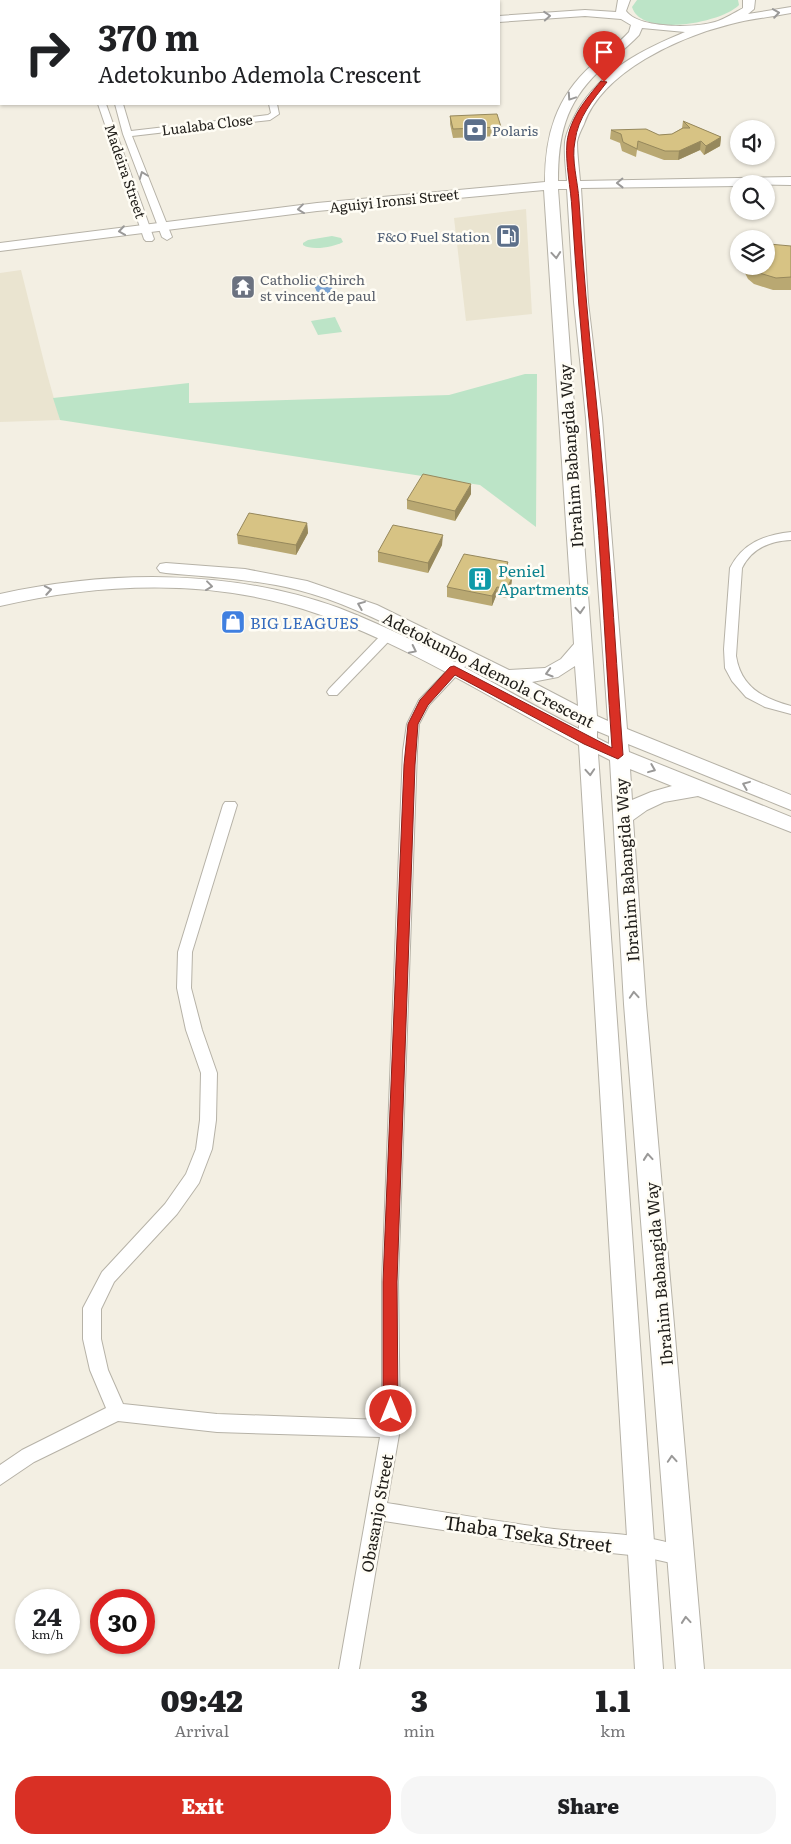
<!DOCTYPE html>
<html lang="en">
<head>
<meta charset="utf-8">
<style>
  :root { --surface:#fff; --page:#f6f6f6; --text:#202124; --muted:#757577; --accent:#d93025 }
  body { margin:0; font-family:Literata,serif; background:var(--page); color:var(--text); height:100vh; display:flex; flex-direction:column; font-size:19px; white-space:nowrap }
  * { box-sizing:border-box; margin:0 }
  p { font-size:16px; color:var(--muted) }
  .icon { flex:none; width:28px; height:28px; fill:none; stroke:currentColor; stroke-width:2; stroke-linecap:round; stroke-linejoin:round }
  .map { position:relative; height:1669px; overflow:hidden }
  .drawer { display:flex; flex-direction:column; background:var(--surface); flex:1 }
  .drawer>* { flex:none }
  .banner { position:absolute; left:0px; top:0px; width:500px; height:105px; box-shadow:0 1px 4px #0004; background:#fff; color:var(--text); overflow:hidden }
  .tools { position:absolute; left:730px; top:120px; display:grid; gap:10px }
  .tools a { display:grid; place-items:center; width:45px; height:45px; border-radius:50%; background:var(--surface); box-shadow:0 1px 4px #0004; font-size:25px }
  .speed { position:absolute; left:15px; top:1589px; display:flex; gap:10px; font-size:25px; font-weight:700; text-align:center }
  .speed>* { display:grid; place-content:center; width:65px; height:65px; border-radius:50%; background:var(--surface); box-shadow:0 1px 4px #0004; line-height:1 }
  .speed small { font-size:12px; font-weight:400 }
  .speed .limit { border:8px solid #d22; background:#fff; color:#111 }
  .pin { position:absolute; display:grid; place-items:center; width:42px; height:42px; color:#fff; margin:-51px -21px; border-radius:50% 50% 50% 0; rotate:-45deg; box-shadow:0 0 5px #0007 }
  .pin .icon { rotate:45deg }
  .me { position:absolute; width:55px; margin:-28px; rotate:0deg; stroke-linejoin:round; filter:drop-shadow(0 0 4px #0008) }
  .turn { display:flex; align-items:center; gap:18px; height:105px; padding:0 15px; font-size:22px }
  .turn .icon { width:65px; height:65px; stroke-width:2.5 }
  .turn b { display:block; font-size:35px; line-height:42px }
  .eta { display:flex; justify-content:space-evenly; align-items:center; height:85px; text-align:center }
  .eta b { font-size:30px; font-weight:800; line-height:35px }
  .action { display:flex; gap:10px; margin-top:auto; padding:10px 15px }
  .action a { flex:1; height:58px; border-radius:20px; background:var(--accent); color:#fff; font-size:20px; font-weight:800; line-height:58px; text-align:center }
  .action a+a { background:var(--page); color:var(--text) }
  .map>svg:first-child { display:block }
  .built { fill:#eae4d0 }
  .green { fill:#bce4c7 }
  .water { fill:#79a3d3 }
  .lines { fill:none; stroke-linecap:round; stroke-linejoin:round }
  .street-casing { stroke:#b6b2a7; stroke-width:2 }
  .secondary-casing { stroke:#b6b2a7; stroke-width:2 }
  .street { fill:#fff; fill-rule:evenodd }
  .secondary { fill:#fff; fill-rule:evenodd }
  .wall { fill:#b9a872 }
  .shaded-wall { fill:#96885c }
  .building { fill:#d7c384; stroke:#96885c }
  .oneway { stroke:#9a9998 }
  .route { fill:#d93025; stroke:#8d1f18 }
  .labels { text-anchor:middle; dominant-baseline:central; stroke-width:5; stroke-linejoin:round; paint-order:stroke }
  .far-street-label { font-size:14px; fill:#1f1d19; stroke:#fffdf5 }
  .far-service-label { font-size:14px; fill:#4e5e75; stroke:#fffdf5; text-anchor:start }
  .far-worship-label { font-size:14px; fill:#5b616d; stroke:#fffdf5; text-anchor:start }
  .street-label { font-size:16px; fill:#1f1d19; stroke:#fffdf5 }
  .culture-label { font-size:16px; fill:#0d838f; stroke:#fffdf5; text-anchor:start }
  .shop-label { font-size:16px; fill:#366cbe; stroke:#fffdf5; text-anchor:start }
  .near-street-label { font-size:19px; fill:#1f1d19; stroke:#fffdf5 }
</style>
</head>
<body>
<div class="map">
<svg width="791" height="1669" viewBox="0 0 791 1669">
  <rect width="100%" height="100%" fill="#f3efe3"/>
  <!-- built -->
  <g class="built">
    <polygon points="526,209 532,314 466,321 454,218"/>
    <polygon points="21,270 46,370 60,420 0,422 0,273"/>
  </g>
  <!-- green -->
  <g class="green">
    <path d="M637 0H738L739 5C722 23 641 38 632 7Z"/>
    <path d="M332 236 341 238 343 242C334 247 312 251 303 245V243L308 240Z"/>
    <polygon points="335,317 342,332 318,335 311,321"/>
    <polygon points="525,374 537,374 536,527 480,485 60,420 53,398 189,383 189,403 449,395"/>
  </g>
  <!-- water -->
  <polygon class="water" points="327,276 335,295 319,297 311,278"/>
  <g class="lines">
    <defs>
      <g id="street">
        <rect x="70" y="0" width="8" height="1"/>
        <polygon points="100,0 108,0 109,1 101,1"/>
        <polygon points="98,104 106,104 154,239 152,241 146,241 144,239"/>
        <polygon points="115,104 123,104 131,131 268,115 271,113 269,104 277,104 279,114 270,120 132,136 172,237 167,240 162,237 123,134"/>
        <path d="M791 532V540C770 541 752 548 742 568L736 656C741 687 762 698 791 706V714L765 707 746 697 732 681 725 668 724 649 730 568C743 543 764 535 791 532Z"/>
        <polygon points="386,633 390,634 392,637 390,640 337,695 329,695 327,692 329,689 382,634"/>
        <path d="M468 652 474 656 472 659 429 705 419 724 417 751 398 1282 400 1429 387 1503C443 1512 499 1522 554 1529 598 1534 646 1532 687 1549L689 1556 687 1563 680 1565 640 1556 554 1547 384 1521 359 1669H339L380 1437 217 1432 118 1421 34 1462 0 1485V1465L22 1450 106 1408 90 1370 83 1339V1308L102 1272 165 1204 186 1174 196 1149 200 1120 201 1073 186 1030 177 988 178 952 223 805 225 802H235L237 805 192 952 191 988 202 1030 217 1073 216 1120 212 1149 199 1183 177 1214 114 1282 101 1309V1339L108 1370 123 1404 217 1414 382 1420V1282L403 751 407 724 419 700 464 653Z"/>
      </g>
      <g id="secondary">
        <path d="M618 0H630L626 11C639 29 695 28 715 22 725 19 734 13 743 8V0H755L754 9 748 14 791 7V13C771 17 750 19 731 24 679 37 603 71 584 124 581 130 578 136 577 142 577 155 579 168 580 181L791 177V185L739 184V186L581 188 588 302 602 418 627 729 791 795V810L628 744 629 752 791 817V832L698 796 664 802 647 810 633 820 646 1004 704 1669H676L624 1004 610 760 598 754 663 1669H635L579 745C493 700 410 646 318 614 217 578 103 582 0 606V594C111 570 231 569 339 608 423 640 499 688 579 729V723C524 694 469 664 414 637 376 619 338 600 298 590 254 579 210 577 166 573L160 572 157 568 160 564 166 563 245 569 307 581 377 605 509 670 545 668 561 659 574 644 544 190 317 211 0 251V243L317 203 545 182C545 135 556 97 592 65 604 54 618 44 629 32L631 25 621 19 585 16 499 22V16L585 10 616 12ZM642 28 685 32C642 50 603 69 578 110 573 119 566 132 565 142 564 155 566 168 567 181H558C558 136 565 104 598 72 611 59 626 49 639 35ZM558 189H567L574 302 586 418 608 721 597 716ZM575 666 578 706 532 682 558 677ZM597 731 609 736V744L597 738ZM630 769 672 786 651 792 632 800Z"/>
        <polygon points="0,51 1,52 1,59 0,59"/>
      </g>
    </defs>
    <!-- street casing -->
    <use href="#street" class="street-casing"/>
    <!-- secondary casing -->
    <use href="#secondary" class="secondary-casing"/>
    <!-- street -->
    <use href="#street" class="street"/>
    <!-- secondary -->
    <use href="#secondary" class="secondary"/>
  </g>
  <!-- wall -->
  <g class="wall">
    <polygon points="450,116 501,127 500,136 453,138 450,124"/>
    <polygon points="683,121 721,137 720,146 704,155 700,150 678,160 664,160 637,150 636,157 622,151 620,143 610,139 611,130 659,135 672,134 682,128"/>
    <polygon points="791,246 791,290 773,290 754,284 748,279 745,273 746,266 766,266"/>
    <polygon points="471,494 455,521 407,509 407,500"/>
    <polygon points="307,523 308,533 296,555 238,544 237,535"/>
    <polygon points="442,545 428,573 378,562 378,552"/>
    <polygon points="508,562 507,572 505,576 512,578 511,587 506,598 496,596 492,606 447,597 447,587"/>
  </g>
  <!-- shaded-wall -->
  <g class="shaded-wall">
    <polygon points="721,137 720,146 704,155 706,146"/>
    <polygon points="701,141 700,150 678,160 679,151"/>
    <polygon points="471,484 471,494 455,521 455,511"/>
    <polygon points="307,523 308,533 296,555 296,545"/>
    <polygon points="443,535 442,545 428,573 428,563"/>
    <polygon points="508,562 507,572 501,585 502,576"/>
    <polygon points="512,578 511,587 506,598 507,588"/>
    <polygon points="497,587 496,596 492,606 492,596"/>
  </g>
  <!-- building -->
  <g class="building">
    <polygon points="497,114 501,127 453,129 450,116"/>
    <polygon points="683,121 721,137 706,146 701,141 679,151 665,151 638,141 637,149 623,142 621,134 611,130 646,129 659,135 672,134 683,128 690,128"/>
    <polygon points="769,244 791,246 791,277 776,278 756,272 750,267 766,266 766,245"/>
    <polygon points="423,474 471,484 455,511 407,500"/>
    <polygon points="249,513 307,523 296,545 237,535"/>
    <polygon points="393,525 443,535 428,563 378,552"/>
    <polygon points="464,554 508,562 502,576 512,578 507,588 497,587 492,596 447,587"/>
  </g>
  <!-- one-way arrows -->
  <defs><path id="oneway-chevron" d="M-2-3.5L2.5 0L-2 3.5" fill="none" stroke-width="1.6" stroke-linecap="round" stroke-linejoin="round" transform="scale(1.25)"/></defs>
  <g class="oneway">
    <use href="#oneway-chevron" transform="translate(776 13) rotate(-9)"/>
    <use href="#oneway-chevron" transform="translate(547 16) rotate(-4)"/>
    <use href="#oneway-chevron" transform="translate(571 97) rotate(124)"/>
    <use href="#oneway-chevron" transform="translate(143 175) rotate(-111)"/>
    <use href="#oneway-chevron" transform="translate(620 183) rotate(179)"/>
    <use href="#oneway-chevron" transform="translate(301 209) rotate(173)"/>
    <use href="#oneway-chevron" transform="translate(122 231) rotate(172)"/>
    <use href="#oneway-chevron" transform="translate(556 255) rotate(85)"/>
    <use href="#oneway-chevron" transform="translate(209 586) rotate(7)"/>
    <use href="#oneway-chevron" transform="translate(48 590) rotate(-10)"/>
    <use href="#oneway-chevron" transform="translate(361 605) rotate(-158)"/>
    <use href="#oneway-chevron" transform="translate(580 610) rotate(86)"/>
    <use href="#oneway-chevron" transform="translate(413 650) rotate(26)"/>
    <use href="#oneway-chevron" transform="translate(549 673) rotate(164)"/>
    <use href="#oneway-chevron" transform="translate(652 769) rotate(22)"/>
    <use href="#oneway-chevron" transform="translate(590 772) rotate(86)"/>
    <use href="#oneway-chevron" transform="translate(746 785) rotate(-158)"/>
    <use href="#oneway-chevron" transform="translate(634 995) rotate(-94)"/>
    <use href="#oneway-chevron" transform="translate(648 1157) rotate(-95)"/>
    <use href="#oneway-chevron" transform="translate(672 1459) rotate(-94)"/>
    <use href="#oneway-chevron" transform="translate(686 1620) rotate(-95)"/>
  </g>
  <!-- route -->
  <path class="route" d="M601 81 607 82C593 100 578 117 575 141 571 160 578 181 579 201 583 264 588 326 595 389 608 510 614 633 623 755L618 759 584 744 455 675 428 705 418 724 415 765 397 1282 398 1411 396 1416 391 1418 385 1416 383 1411V1282L404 765 408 724 420 700 450 667 454 666 612 748C604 635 600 521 588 409 582 343 576 277 572 210 571 188 565 164 567 142 570 118 586 99 601 81Z"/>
  <!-- icons -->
  <defs>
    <symbol id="bank-square" viewBox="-11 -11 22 22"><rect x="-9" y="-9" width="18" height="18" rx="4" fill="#5c6f8a" stroke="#fffdf5"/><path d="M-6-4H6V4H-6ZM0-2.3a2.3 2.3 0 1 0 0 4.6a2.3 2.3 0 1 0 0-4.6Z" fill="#fff"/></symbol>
    <symbol id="fuel-square" viewBox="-11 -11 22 22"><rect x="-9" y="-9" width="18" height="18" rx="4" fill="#5c6f8a" stroke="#fffdf5"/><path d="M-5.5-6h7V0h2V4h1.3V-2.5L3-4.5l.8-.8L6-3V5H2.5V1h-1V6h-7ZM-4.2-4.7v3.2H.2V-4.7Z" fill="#fff"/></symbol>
    <symbol id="temple-square" viewBox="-11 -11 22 22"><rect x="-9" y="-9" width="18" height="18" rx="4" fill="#6b7280" stroke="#fffdf5"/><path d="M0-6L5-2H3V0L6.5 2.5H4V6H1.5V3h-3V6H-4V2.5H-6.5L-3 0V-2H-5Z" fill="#fff"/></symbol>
    <symbol id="building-square" viewBox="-11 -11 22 22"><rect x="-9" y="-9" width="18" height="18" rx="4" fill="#0f9aa8" stroke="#fffdf5"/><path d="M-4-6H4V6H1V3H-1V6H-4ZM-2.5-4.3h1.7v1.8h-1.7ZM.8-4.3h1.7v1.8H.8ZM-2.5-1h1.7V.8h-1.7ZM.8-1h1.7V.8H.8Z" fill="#fff"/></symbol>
    <symbol id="shop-square" viewBox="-11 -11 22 22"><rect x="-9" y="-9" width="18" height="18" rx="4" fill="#3f7fe0" stroke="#fffdf5"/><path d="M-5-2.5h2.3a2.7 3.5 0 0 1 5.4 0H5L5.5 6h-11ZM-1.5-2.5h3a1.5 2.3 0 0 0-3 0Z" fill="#fff"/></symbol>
  </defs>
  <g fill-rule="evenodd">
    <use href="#bank-square" x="461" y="116" width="28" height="28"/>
    <use href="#fuel-square" x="494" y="222" width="28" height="28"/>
    <use href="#temple-square" x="229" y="273" width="28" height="28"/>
    <use href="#building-square" x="466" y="565" width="28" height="28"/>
    <use href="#shop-square" x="219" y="608" width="28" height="28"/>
  </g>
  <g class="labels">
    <!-- far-street labels -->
    <g class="far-street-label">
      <text transform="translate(207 124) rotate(-7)">Lualaba Close</text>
      <text transform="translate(126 171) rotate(71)">Madeira Street</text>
      <text transform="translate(394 200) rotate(-6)">Aguiyi Ironsi Street</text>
    </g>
    <!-- far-service labels -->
    <g class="far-service-label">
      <text x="492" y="130">Polaris</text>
      <text x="490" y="236" text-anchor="end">F&amp;O Fuel Station</text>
    </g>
    <!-- far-worship labels -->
    <g class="far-worship-label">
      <text x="260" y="279">Catholic Chirch<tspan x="260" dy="16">st vincent de paul</tspan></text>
    </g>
    <!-- street labels -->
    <g class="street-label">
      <text transform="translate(570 456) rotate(-94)">Ibrahim Babangida Way</text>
      <text transform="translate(489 669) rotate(27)">Adetokunbo Ademola Crescent</text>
      <text transform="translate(626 870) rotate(-94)">Ibrahim Babangida Way</text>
      <text transform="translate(658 1274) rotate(-95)">Ibrahim Babangida Way</text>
      <text transform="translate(376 1513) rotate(-80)">Obasanjo Street</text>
    </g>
    <!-- culture labels -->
    <g class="culture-label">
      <text x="498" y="570">Peniel<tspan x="498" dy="18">Apartments</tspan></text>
    </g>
    <!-- shop labels -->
    <g class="shop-label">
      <text x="250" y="622">BIG LEAGUES</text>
    </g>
    <!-- near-street labels -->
    <g class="near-street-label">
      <text transform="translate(528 1533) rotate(8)">Thaba Tseka Street</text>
    </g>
  </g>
</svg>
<div class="tools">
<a><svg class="icon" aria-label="sound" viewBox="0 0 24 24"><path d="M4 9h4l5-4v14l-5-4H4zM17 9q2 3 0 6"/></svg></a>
<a><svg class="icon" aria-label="search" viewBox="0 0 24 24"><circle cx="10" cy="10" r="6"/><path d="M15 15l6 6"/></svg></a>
<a><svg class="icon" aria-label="layers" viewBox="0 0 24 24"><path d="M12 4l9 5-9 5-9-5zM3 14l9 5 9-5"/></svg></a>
</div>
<div class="speed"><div>24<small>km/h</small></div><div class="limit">30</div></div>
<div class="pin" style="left:604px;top:82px;background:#d93025"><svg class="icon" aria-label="arrive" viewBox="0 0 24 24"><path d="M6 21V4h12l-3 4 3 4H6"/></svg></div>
<svg class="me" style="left:391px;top:1411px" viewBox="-20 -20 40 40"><circle r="17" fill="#d93025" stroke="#fff" stroke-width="3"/><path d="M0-11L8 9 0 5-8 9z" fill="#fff"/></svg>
<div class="banner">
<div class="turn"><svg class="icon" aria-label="right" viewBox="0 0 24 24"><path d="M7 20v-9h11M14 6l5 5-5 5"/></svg><div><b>370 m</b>Adetokunbo Ademola Crescent</div></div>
</div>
</div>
<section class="drawer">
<div class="eta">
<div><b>09:42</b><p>Arrival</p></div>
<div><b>3</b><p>min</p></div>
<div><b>1.1</b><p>km</p></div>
</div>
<div class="action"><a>Exit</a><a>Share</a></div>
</section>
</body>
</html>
